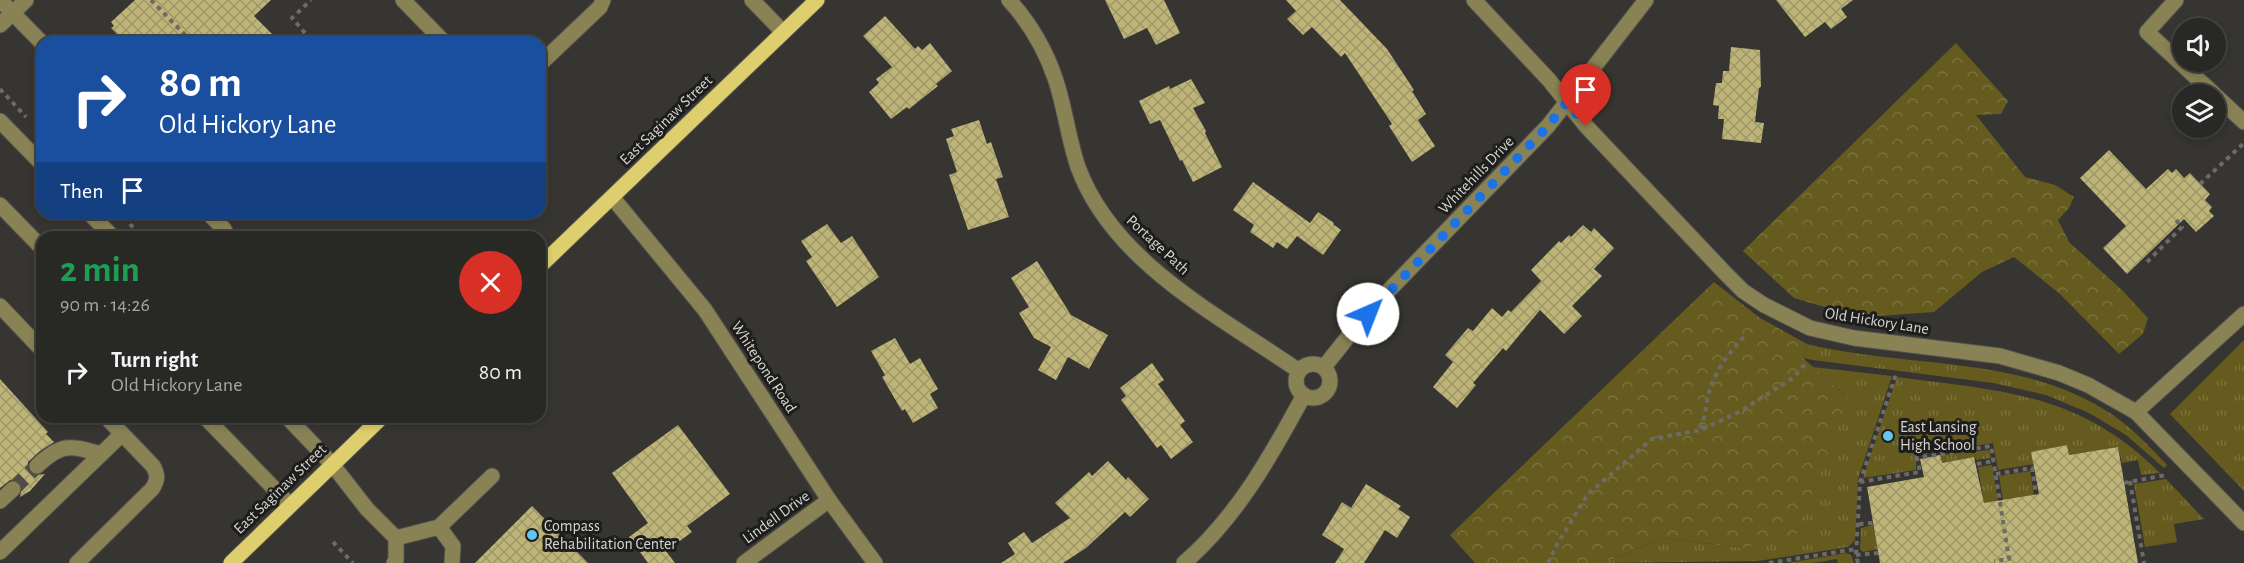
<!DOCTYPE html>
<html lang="en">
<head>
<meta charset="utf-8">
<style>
  :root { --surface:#282825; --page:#30302d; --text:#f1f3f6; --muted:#a5a6a7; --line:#444442 }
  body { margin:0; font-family:"Alegreya Sans",sans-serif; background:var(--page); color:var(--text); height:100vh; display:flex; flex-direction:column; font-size:22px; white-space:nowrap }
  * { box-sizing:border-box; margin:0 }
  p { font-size:20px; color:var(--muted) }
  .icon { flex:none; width:33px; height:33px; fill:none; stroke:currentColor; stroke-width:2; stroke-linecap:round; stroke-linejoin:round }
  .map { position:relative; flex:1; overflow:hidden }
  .sheet { position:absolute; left:36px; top:231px; width:510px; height:192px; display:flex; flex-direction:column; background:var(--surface); border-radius:18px; box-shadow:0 3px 9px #0003,0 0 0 2px var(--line) }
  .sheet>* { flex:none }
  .hud { position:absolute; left:36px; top:36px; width:510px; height:183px; border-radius:18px; box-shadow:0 3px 9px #0003,0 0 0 2px var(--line); background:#1a4fa0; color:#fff; overflow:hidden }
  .fabs { position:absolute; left:2172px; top:18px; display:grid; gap:12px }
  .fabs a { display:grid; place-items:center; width:54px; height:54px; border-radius:50%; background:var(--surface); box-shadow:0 3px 9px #0003,0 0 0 2px var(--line); font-size:30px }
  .pin { position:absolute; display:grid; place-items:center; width:51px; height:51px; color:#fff; margin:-62px -26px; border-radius:50% 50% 50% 0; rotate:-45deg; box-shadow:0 0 6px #0007 }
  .pin .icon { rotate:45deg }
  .me { position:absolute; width:66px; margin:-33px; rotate:44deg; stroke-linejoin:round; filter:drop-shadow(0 0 4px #0008) }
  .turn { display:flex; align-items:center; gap:21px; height:126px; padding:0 24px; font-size:27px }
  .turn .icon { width:78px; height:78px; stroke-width:2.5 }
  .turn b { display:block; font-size:42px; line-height:51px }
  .then { display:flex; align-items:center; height:57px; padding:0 24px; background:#0003; gap:12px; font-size:22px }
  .round { display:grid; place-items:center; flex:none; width:63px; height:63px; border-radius:32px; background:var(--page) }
  .headline { display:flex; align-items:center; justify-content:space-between; height:102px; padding:0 24px }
  h1 { font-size:36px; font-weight:700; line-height:45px; color:#1e9e55 }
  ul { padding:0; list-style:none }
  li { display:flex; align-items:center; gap:18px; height:78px; padding:0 24px }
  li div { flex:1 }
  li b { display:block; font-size:22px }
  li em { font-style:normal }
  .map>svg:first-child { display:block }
  .grass { fill:url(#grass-tufts) }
  .forest { fill:url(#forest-crowns) }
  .building { fill:url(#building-cross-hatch) }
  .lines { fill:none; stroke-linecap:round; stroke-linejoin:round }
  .minor-tunnel { stroke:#4e4d49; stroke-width:15; stroke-dasharray:15 8; stroke-linecap:butt }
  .minor-casing { stroke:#53524e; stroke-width:17 }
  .major-casing { stroke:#53524e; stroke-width:17 }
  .path { stroke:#6c6b67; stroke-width:4; stroke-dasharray:4.5 4.5; stroke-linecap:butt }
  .minor { stroke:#898255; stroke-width:15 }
  .major { stroke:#dece6d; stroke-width:15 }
  .route { stroke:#1a73e8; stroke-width:10; stroke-dasharray:0 18 }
  .poi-dot { fill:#65c5ee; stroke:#1d1d1b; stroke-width:2 }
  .labels { text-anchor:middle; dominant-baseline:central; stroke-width:6; stroke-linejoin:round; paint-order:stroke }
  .street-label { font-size:16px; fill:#d7d6d3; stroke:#1d1d1b }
  .poi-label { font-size:16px; fill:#d7d6d3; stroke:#1d1d1b; text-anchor:start }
</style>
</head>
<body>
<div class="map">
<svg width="2244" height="563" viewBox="0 0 2244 563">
  <defs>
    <pattern id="grass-tufts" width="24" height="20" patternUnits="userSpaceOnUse" patternTransform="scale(1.5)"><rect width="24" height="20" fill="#655b1e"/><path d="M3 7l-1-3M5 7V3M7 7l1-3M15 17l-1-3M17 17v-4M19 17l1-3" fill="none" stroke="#7a723e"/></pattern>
    <pattern id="forest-crowns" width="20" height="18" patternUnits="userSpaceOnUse" patternTransform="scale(1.5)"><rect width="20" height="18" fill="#655b1e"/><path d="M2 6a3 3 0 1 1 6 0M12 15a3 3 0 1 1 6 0" fill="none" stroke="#7a723e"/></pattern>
    <pattern id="building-cross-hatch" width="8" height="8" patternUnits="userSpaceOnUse" patternTransform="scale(1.5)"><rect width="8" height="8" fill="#beb477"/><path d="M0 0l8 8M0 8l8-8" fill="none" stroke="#9e9769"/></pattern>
  </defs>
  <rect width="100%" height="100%" fill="#363531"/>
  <!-- grass -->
  <g class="grass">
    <polygon points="2244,340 2244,491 2170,414"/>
    <path d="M1807 344C1909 369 2023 354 2113 415 2133 429 2150 447 2167 465L2164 468 2126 435 2089 413 2046 395 1993 383 1813 360 1803 358Z"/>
    <polygon points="1813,367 1892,376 1858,479 1855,540 1848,547 1758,561 1603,563 1663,538 1743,548 1848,398"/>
    <path d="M1897 377C2003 391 2080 393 2160 473L2141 475 2138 460 2122 463 2118 447 2069 455 2067 445 2032 452 2034 464 1998 470 1993 443 1916 455V470L1863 478Z"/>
    <polygon points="1989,450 1991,458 1976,460 1975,457 1942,463 1940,455"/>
    <polygon points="1992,465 2007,556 1993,559 1978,467"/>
    <polygon points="2030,471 2034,495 2018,498 2012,556 1999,476"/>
    <polygon points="2166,479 2204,519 2174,524 2177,542 2145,547 2134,484"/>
    <polygon points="1873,525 1878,549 1863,552 1860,549 1861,528"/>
    <polygon points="1846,553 1851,555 1854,563 1838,563 1837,559 1812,563 1788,563"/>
  </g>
  <!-- forest -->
  <g class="forest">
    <polygon points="1956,43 2008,101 2001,114 1976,115 2025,177 2055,185 2074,197 2069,208 2058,220 2069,242 2122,290 2148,318 2143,334 2119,354 2060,294 2014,257 1982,272 1934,312 1877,316 1828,308 1794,298 1743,251"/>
    <polygon points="1714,282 1760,318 1807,344 1803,358 1848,398 1796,535 1743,548 1663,538 1603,563 1475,563 1450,535"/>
  </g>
  <!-- building -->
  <g class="building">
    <polygon points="135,0 271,0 254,16 280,42 125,42 111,28 114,26 111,22"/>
    <polygon points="1105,0 1164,0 1180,33 1156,45 1147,28 1124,39"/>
    <polygon points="1286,0 1340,0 1387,49 1414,90 1412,91 1426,114 1418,120 1435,146 1412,162 1389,126 1392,124 1345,53 1341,57 1312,27 1303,35 1287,19 1296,11"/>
    <polygon points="1776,0 1853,0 1841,9 1847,17 1831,29 1825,22 1805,37"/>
    <polygon points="885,16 915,49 918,46 922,50 930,43 952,71 936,84 938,86 909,109 907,107 891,119 869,92 879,83 876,79 892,67 863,36"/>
    <polygon points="1731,47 1760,50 1761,87 1759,88 1755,122 1764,123 1761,143 1722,139 1724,119 1718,119 1719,106 1713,105 1716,83 1722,83 1723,71 1729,71"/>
    <polygon points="1191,79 1205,103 1193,108 1206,131 1205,133 1222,167 1193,182 1182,160 1180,161 1160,120 1150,124 1139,101 1169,86 1170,89"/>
    <polygon points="979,120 987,144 991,142 1003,177 996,179 1009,217 968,230 949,175 957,172 946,139 954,136 951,129"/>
    <polygon points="2109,150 2146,189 2168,169 2172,173 2176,169 2184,178 2190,173 2210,194 2205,200 2212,207 2209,211 2214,216 2196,232 2184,219 2127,274 2103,248 2126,226 2080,178"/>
    <polygon points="1253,182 1310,223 1318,212 1334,223 1333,224 1341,230 1323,255 1297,236 1287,249 1277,242 1273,248 1250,232 1254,225 1233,210"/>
    <polygon points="827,224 841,243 852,236 879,277 837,307 806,261 812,257 801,241"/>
    <polygon points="1583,225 1591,232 1594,228 1614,248 1594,269 1602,276 1572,306 1582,316 1564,334 1540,310 1506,351 1503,348 1473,383 1476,385 1457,408 1433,387 1453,362 1445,355 1468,328 1473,331 1492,308 1502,317 1508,310 1511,312 1541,281 1531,270 1559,241 1561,243 1569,235 1571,237"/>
    <polygon points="1037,261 1071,315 1108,335 1089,369 1068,357 1056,380 1038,370 1051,347 1034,338 1019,313 1029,307 1011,278"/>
    <polygon points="895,338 910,364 920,358 938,389 930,394 938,408 913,423 905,409 902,411 882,377 885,375 871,351"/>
    <polygon points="1152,363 1164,380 1158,384 1185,421 1180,425 1193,442 1171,459 1161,445 1157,448 1121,400 1126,396 1120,388"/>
    <polygon points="0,379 48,432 46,434 54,442 40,451 28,462 28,469 30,473 35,475 45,474 30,491 20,497 22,486 16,480 10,480 0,488"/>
    <polygon points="678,425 730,494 687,526 692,532 666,551 675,563 648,563 629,537 648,523 612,473"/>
    <polygon points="2067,445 2069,455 2118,447 2138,563 1880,563 1867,487 1924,477 1920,459 1940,455 1942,463 1974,457 1984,503 2039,494 2031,452"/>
    <polygon points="1108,461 1126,480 1128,477 1149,499 1130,517 1125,512 1086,548 1063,563 1001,563 1015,554 1008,543 1024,532 1032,543 1070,518 1055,503 1089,472 1092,476"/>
    <polygon points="1366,484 1401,506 1398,509 1410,517 1397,538 1385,530 1364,563 1335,563 1344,549 1322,535 1342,502 1351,508"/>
    <polygon points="532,506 588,563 475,563"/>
  </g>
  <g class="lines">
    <!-- minor-tunnel -->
    <polyline class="minor-tunnel" points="13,489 37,466"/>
    <defs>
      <g id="minor">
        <polyline points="0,0 42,43"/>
        <polyline points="403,0 444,42"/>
        <polyline points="752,0 783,32"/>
        <path d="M1009 0C1029 22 1045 49 1055 78 1065 107 1068 138 1078 167 1113 263 1220 316 1299 371"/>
        <polyline points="1474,0 1549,80 1586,126 1725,273 1743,291 1764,305 1810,328 1854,338 2000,356 2059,373 2088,385 2136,412 2244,523"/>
        <polyline points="2176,0 2147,32 2214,94"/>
        <polyline points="0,25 26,0"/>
        <polyline points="540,64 600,7 603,0"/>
        <polyline points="2216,96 2244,122"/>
        <polyline points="0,121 42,164"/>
        <polyline points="612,197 705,310 829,500 875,563"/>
        <polyline points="0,205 42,248"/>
        <polyline points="89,213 113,237"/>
        <polyline points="208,213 224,229 228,237"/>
        <polyline points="0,306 42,350"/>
        <circle cx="1313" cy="381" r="17"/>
        <polyline points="1324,367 1367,313 1548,126 1646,0"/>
        <polyline points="2136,412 2244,314"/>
        <polyline points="205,417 290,505"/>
        <polyline points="287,417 332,464 367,509 396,538 396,560 394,563"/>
        <path d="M37 466C61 443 70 445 101 454"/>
        <polyline points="0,501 13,489"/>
        <polyline points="439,527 453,546 452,562"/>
        <polyline points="396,538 439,527 492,476"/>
        <polyline points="0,552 122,434"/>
        <path d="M77 563 152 489C158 480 158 475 153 466L106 417"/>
        <polyline points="744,563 829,500"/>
        <path d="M1184 563C1237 517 1271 456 1304 395"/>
      </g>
      <g id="major">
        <polyline points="540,266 817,0"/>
        <polyline points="231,563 382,417"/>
      </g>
    </defs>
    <!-- minor casing -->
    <use href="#minor" class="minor-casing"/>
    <!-- major casing -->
    <use href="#major" class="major-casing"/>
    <!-- path -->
    <g class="path">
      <polyline points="151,0 192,42"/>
      <polyline points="305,33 292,18 311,0"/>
      <polyline points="0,89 26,117"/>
      <polyline points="2200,184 2244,143"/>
      <polyline points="130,224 142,237"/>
      <polyline points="2147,262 2182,227 2176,220"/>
      <path d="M1701 429C1706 415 1706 399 1711 386 1718 367 1732 349 1747 334"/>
      <polyline points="1977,464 1994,461"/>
      <polyline points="1996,474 2032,468 2036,494"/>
      <polyline points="2130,481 2144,563"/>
      <polyline points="1860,482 1920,472 1917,458 1991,446 2009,559 1994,561"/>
      <polyline points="2124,483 2166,475"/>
      <polyline points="1859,524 1873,523"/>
      <polyline points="333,542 353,563"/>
      <polyline points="1856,555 1878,553"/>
      <polyline points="1548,563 1556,546 1588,494 1652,439 1701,430 1741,411 1794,377 1806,363"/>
      <polyline points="1769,563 1856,549"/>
      <polyline points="1858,563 1856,555 1860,482 1896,374"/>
    </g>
    <!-- minor -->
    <use href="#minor" class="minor"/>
    <!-- major -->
    <use href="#major" class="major"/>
  </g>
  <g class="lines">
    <!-- route -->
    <polyline class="route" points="1368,314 1548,126 1567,102 1586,126"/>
  </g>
  <!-- markers -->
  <g class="poi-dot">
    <circle cx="1888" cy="436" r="6"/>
    <circle cx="532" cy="535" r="6"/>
  </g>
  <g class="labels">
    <!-- street labels -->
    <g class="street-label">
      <text transform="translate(666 120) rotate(-44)">East Saginaw Street</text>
      <text transform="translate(1476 175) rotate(-46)">Whitehills Drive</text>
      <text transform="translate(1158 245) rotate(43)">Portage Path</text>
      <text transform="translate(1877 321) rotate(9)">Old Hickory Lane</text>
      <text transform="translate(764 367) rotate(57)">Whitepond Road</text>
      <text transform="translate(280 489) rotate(-44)">East Saginaw Street</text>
      <text transform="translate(776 517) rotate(-36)">Lindell Drive</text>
    </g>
    <!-- poi labels -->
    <g class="poi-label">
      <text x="1900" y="427">East Lansing<tspan x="1900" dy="18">High School</tspan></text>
      <text x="544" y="526">Compass<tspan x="544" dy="18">Rehabilitation Center</tspan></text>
    </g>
  </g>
</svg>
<div class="fabs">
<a><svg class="icon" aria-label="sound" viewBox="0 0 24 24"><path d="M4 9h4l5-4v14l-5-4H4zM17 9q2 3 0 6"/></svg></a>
<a><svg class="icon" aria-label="layers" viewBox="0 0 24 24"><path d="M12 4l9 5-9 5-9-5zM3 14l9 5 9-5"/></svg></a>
</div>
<div class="pin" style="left:1586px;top:126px;background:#d93025"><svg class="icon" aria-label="arrive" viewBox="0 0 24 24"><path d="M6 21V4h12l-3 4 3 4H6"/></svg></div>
<svg class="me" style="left:1368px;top:314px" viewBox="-20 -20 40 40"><circle r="19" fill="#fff"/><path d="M0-13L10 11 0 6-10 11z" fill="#1a73e8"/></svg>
<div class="hud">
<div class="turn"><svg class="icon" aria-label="right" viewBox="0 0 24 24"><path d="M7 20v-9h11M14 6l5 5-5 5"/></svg><div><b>80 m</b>Old Hickory Lane</div></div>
<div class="then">Then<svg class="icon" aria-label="arrive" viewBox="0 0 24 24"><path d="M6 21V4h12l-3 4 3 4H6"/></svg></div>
</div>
<section class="sheet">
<div class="headline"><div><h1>2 min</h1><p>90 m · 14:26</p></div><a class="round" style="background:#d93025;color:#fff"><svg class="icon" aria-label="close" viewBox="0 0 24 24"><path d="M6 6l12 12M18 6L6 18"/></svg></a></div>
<ul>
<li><svg class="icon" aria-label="right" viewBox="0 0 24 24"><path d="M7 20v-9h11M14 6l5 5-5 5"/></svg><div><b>Turn right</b><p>Old Hickory Lane</p></div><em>80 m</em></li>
</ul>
</section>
</div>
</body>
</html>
